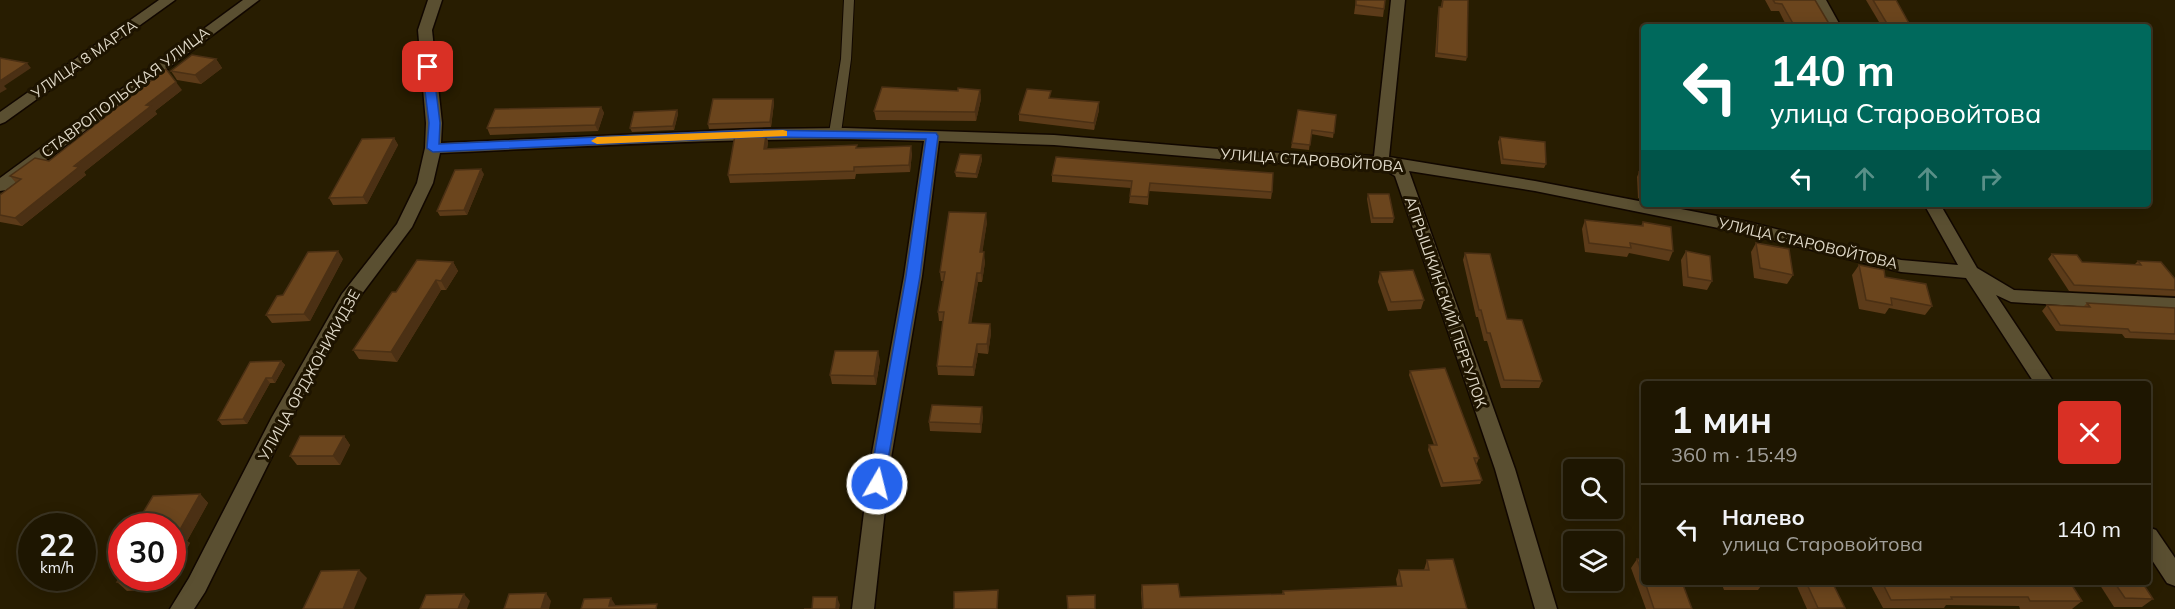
<!DOCTYPE html>
<html lang="ru">
<head>
<meta charset="utf-8">
<style>
  :root { --surface:#1e1601; --page:#261f0b; --text:#f1f3f6; --muted:#a19f99; --line:#3c3523 }
  body { margin:0; font-family:Mulish,sans-serif; background:var(--page); color:var(--text); height:100vh; display:flex; flex-direction:column; font-size:22px; white-space:nowrap }
  * { box-sizing:border-box; margin:0 }
  p { font-size:20px; color:var(--muted) }
  .icon { flex:none; width:33px; height:33px; fill:none; stroke:currentColor; stroke-width:2; stroke-linecap:round; stroke-linejoin:round }
  .map { position:relative; flex:1; overflow:hidden }
  .side { position:absolute; left:1641px; top:381px; width:510px; height:204px; display:flex; flex-direction:column; background:var(--surface); border-radius:6px; box-shadow:0 3px 15px #0003,0 0 0 2px var(--line) }
  .side>* { flex:none }
  .hud { position:absolute; left:1641px; top:24px; width:510px; height:183px; border-radius:6px; box-shadow:0 3px 15px #0003,0 0 0 2px var(--line); background:#00695c; color:#fff; overflow:hidden }
  .buttons { position:absolute; left:1563px; top:459px; display:grid; gap:12px }
  .buttons a { display:grid; place-items:center; width:60px; height:60px; border-radius:6px; background:var(--surface); box-shadow:0 3px 15px #0003,0 0 0 2px var(--line); font-size:30px }
  .speed { position:absolute; left:18px; top:513px; display:flex; gap:12px; font-size:30px; font-weight:700; text-align:center }
  .speed>* { display:grid; place-content:center; width:78px; height:78px; border-radius:50%; background:var(--surface); box-shadow:0 3px 15px #0003,0 0 0 2px var(--line); line-height:1 }
  .speed small { font-size:15px; font-weight:400 }
  .speed .limit { border:9px solid #d22; background:#fff; color:#111 }
  .pin { position:absolute; display:grid; place-items:center; width:51px; height:51px; color:#fff; margin:-26px; border-radius:12px; box-shadow:0 3px 9px #0006 }
  .me { position:absolute; width:66px; margin:-33px; rotate:8deg; stroke-linejoin:round; filter:drop-shadow(0 0 4px #0008) }
  .turn { display:flex; align-items:center; gap:21px; height:126px; padding:0 30px; font-size:27px }
  .turn .icon { width:78px; height:78px; stroke-width:2.5 }
  .turn b { display:block; font-size:42px; line-height:51px }
  .lanes { display:flex; align-items:center; height:57px; padding:0 30px; background:#0003; justify-content:center; gap:30px; direction:ltr }
  .lanes .off { opacity:.35 }
  .round { display:grid; place-items:center; flex:none; width:63px; height:63px; border-radius:6px; background:var(--page) }
  .summary { display:flex; align-items:center; justify-content:space-between; height:102px; padding:0 30px }
  h1 { font-size:36px; font-weight:700; line-height:45px }
  ul { padding:0; list-style:none }
  li { display:flex; align-items:center; gap:18px; height:90px; padding:0 30px; border-top:2px solid var(--line) }
  li div { flex:1 }
  li b { display:block; font-size:22px }
  li em { font-style:normal }
  .map>svg:first-child { display:block }
  .lines { fill:none; stroke-linecap:round; stroke-linejoin:round }
  .service-casing { stroke:#110700; stroke-width:2 }
  .minor-casing { stroke:#110700; stroke-width:3 }
  .service { fill:#5a4f31; fill-rule:evenodd }
  .minor { fill:#5a4f31; fill-rule:evenodd }
  .wall { fill:#5c3b19 }
  .shaded-wall { fill:#4b3014 }
  .building { fill:#6b451d; stroke:#4b3014; stroke-width:1.5 }
  .route { fill:#2563eb; stroke:#184099; stroke-width:1.5 }
  .slow { fill:#f59e0b }
  .labels { text-anchor:middle; dominant-baseline:central; stroke-width:6; stroke-linejoin:round; paint-order:stroke }
  .street-label { font-size:15px; fill:#dfd8c7; stroke:#1e1400 }
</style>
</head>
<body>
<div class="map">
<svg width="2175" height="609" viewBox="0 0 2175 609">
  <rect width="100%" height="100%" fill="#281d01"/>
  <g class="lines">
    <defs>
      <polygon id="service" points="844,0 854,0 851,59 841,133 835,137 829,133 841,59"/>
      <g id="minor">
        <polygon points="159,0 175,0 5,122 0,124 0,112"/>
        <polygon points="243,0 259,0 6,190 0,191 0,178"/>
        <path d="M428 0H442L432 30 442 123 441 143 755 129 845 128 1054 135 1254 152 1374 156 1391 0H1405L1389 157 1535 181 1644 202V204H1655L1748 222 1901 260 1958 265 1924 204H1940L1977 268 2014 290 2175 298V312L2011 302 1996 295 2055 384H2035L1966 278 1901 272 1748 234 1535 191 1409 171 1515 469 1557 609H1535L1495 469 1395 176 1378 166 1254 162 1054 145 939 141 922 276 890 464 874 609H852L870 464 904 276 924 141C762 135 601 146 440 153L433 183 412 227 355 303 287 426 205 592 194 609H170L189 578 272 417 342 294 397 224 417 183 425 148 426 123 418 30Z"/>
        <polygon points="1812,0 1826,0 1841,27 1827,27"/>
        <polygon points="2148,527 2156,530 2175,558 2175,586 2167,583 2148,554"/>
      </g>
    </defs>
    <!-- service casing -->
    <use href="#service" class="service-casing"/>
    <!-- minor casing -->
    <use href="#minor" class="minor-casing"/>
    <!-- service -->
    <use href="#service" class="service"/>
    <!-- minor -->
    <use href="#minor" class="minor"/>
  </g>
  <!-- wall -->
  <g class="wall">
    <polygon points="1356,0 1384,9 1383,17 1354,14"/>
    <polygon points="1442,0 1468,0 1467,57 1466,61 1435,57 1438,11 1439,7 1441,7"/>
    <polygon points="1765,0 1815,0 1831,27 1787,27 1779,11 1771,11"/>
    <polygon points="1866,0 1896,0 1911,27 1882,27"/>
    <polygon points="216,59 222,68 201,84 177,80 171,71"/>
    <polygon points="182,90 155,111 157,114 84,172 86,175 22,226 0,222 0,195 16,183 10,176 49,161"/>
    <polygon points="980,90 981,99 976,121 876,120 874,111 958,91"/>
    <polygon points="1051,98 1099,110 1094,130 1019,121 1019,114"/>
    <polygon points="773,99 774,103 771,127 709,129 708,124"/>
    <polygon points="601,107 604,113 598,131 490,135 487,128"/>
    <polygon points="677,110 678,114 674,130 632,132 630,128"/>
    <polygon points="1298,110 1336,115 1333,138 1311,134 1309,150 1291,148"/>
    <polygon points="766,135 768,142 767,149 857,148 912,153 910,172 856,174 855,179 730,183 728,175"/>
    <polygon points="1500,137 1546,164 1544,168 1501,164 1498,142"/>
    <polygon points="394,138 398,145 367,204 333,205 329,198"/>
    <polygon points="981,155 982,160 977,178 956,177 955,172"/>
    <polygon points="1639,172 1644,173 1644,200 1638,198 1637,177"/>
    <polygon points="484,174 467,215 440,216 437,211"/>
    <polygon points="1052,175 1272,192 1271,199 1149,191 1148,205 1129,203 1131,188 1052,182"/>
    <polygon points="1368,194 1394,218 1393,223 1371,223 1367,199"/>
    <polygon points="1585,220 1641,226 1643,222 1673,251 1669,261 1629,253 1627,257 1585,252 1582,229"/>
    <polygon points="987,222 982,252 985,262 982,282 978,282 971,323 990,324 991,333 988,354 978,353 974,376 938,375 937,366 943,321 939,321 938,312 943,281 941,281 940,272"/>
    <polygon points="1756,243 1793,275 1787,284 1754,278 1751,252"/>
    <polygon points="1686,251 1712,281 1707,290 1683,286 1681,260"/>
    <polygon points="1465,253 1507,319 1542,381 1539,388 1501,388 1487,341 1484,341 1478,317 1476,317 1463,260"/>
    <polygon points="2052,254 2082,262 2134,265 2138,261 2175,279 2175,296 2069,291 2048,259"/>
    <polygon points="343,259 310,321 272,323 266,315 283,295"/>
    <polygon points="453,262 458,271 446,290 441,290 397,362 359,359 353,350 396,292"/>
    <polygon points="1859,265 1885,277 1932,306 1925,315 1889,308 1885,314 1859,309 1852,275"/>
    <polygon points="1380,272 1424,300 1421,309 1388,311 1378,282"/>
    <polygon points="2087,303 2175,308 2175,340 2125,338 2122,334 2056,331 2042,311 2047,305 2083,307"/>
    <polygon points="880,360 876,385 832,384 830,375"/>
    <polygon points="281,361 285,365 275,383 270,383 247,424 222,425 218,420"/>
    <polygon points="1410,371 1479,458 1477,463 1475,463 1482,480 1480,484 1441,487 1428,450 1429,445 1434,445 1409,375"/>
    <polygon points="983,416 981,433 930,431 929,422"/>
    <polygon points="344,436 350,445 340,465 297,465 290,456"/>
    <polygon points="200,494 208,503 187,541 190,543 172,575 172,526 150,525 141,516"/>
    <polygon points="1637,559 1644,559 1644,582 1682,582 1692,609 1646,609 1631,568"/>
    <polygon points="1427,560 1467,609 1142,609 1141,593 1142,585 1180,597 1282,594 1283,591 1397,586 1396,579 1399,570 1424,570"/>
    <polygon points="171,578 165,589 127,591 117,582"/>
    <polygon points="1721,582 1764,582 1758,590 1724,590"/>
    <polygon points="1795,582 1832,582 1845,608 1807,609"/>
    <polygon points="1869,582 2070,582 2082,601 2072,609 2020,609 2019,606 1946,605 1944,608 1883,608"/>
    <polygon points="2098,582 2142,582 2153,599 2142,607 2114,607"/>
  </g>
  <!-- shaded-wall -->
  <g class="shaded-wall">
    <polygon points="216,59 222,68 201,84 195,75"/>
    <polygon points="27,63 31,68 4,86 7,89 0,93 0,81"/>
    <polygon points="176,82 182,90 155,111 157,114 84,172 86,175 22,226 15,218 146,105"/>
    <polygon points="980,90 981,99 976,121 975,112"/>
    <polygon points="773,99 774,103 771,127 770,122"/>
    <polygon points="1099,102 1099,110 1094,130 1094,123"/>
    <polygon points="601,107 604,113 598,131 595,125"/>
    <polygon points="677,110 678,114 674,130 673,126"/>
    <polygon points="766,135 768,142 766,157 764,149"/>
    <polygon points="394,138 398,145 367,204 363,197"/>
    <polygon points="911,146 912,153 910,172 909,165"/>
    <polygon points="981,155 982,160 977,178 976,174"/>
    <polygon points="481,169 484,174 467,215 464,210"/>
    <polygon points="986,213 987,222 981,262 980,252"/>
    <polygon points="338,251 343,259 310,321 304,314"/>
    <polygon points="984,252 985,262 982,282 981,273"/>
    <polygon points="453,262 458,271 446,290 441,281"/>
    <polygon points="977,273 978,282 970,332 969,323"/>
    <polygon points="436,280 441,290 397,362 391,352"/>
    <polygon points="990,324 991,333 988,354 987,344"/>
    <polygon points="977,344 978,353 974,376 973,367"/>
    <polygon points="878,351 880,360 876,385 874,376"/>
    <polygon points="281,361 285,365 275,383 272,378"/>
    <polygon points="266,378 270,383 247,424 243,419"/>
    <polygon points="982,407 983,416 981,433 980,424"/>
    <polygon points="344,436 350,445 340,465 333,456"/>
    <polygon points="200,494 208,503 187,541 190,543 172,575 172,550 177,535"/>
    <polygon points="359,570 367,578 354,609 343,609"/>
    <polygon points="158,578 171,578 165,589 156,581"/>
    <polygon points="546,593 551,601 549,609 541,609"/>
    <polygon points="464,594 470,601 467,609 458,609"/>
    <polygon points="837,597 840,605 839,609 836,609"/>
    <polygon points="611,598 616,606 609,606"/>
  </g>
  <!-- building -->
  <g class="building">
    <polygon points="1356,0 1385,0 1384,9 1356,5"/>
    <polygon points="1443,0 1468,0 1467,57 1437,53 1439,7 1442,7"/>
    <polygon points="1773,0 1815,0 1831,27 1795,27 1782,4 1775,3"/>
    <polygon points="1873,0 1896,0 1911,27 1889,27"/>
    <polygon points="192,55 216,59 195,75 171,71"/>
    <polygon points="0,58 27,63 0,81"/>
    <polygon points="166,69 176,82 146,105 151,106 74,166 79,167 15,218 0,215 0,195 21,179 10,176 35,158 49,161"/>
    <polygon points="882,87 958,91 958,88 980,90 975,112 874,111"/>
    <polygon points="1027,89 1051,91 1049,98 1099,102 1094,123 1019,114"/>
    <polygon points="713,99 773,99 770,122 708,124"/>
    <polygon points="601,107 595,125 487,128 495,109"/>
    <polygon points="677,110 673,126 630,128 634,112"/>
    <polygon points="1298,110 1336,115 1334,133 1312,130 1310,145 1292,143"/>
    <polygon points="735,135 766,135 764,149 857,145 856,148 911,146 909,165 854,167 854,171 728,175"/>
    <polygon points="1500,137 1545,142 1546,164 1503,159"/>
    <polygon points="394,138 363,197 329,198 362,139"/>
    <polygon points="960,154 981,155 976,174 955,172"/>
    <polygon points="1056,157 1273,173 1272,192 1150,183 1148,197 1130,196 1132,181 1052,175"/>
    <polygon points="481,169 464,210 437,211 455,170"/>
    <polygon points="1639,172 1644,173 1644,194 1640,194"/>
    <polygon points="1368,194 1389,194 1394,218 1373,218"/>
    <polygon points="949,212 986,213 980,252 984,252 981,273 977,273 969,323 990,324 987,344 977,344 973,367 937,366 944,312 938,312 945,272 940,272"/>
    <polygon points="1585,220 1643,226 1643,222 1671,227 1673,251 1630,243 1631,248 1589,243"/>
    <polygon points="1756,243 1789,249 1793,275 1760,268"/>
    <polygon points="338,251 304,314 266,315 277,296 283,295 308,252"/>
    <polygon points="1686,251 1710,256 1712,281 1688,277"/>
    <polygon points="1465,253 1490,254 1507,319 1522,320 1542,381 1504,380 1490,333 1487,333 1481,310 1479,310"/>
    <polygon points="2052,254 2077,255 2082,262 2141,265 2138,261 2161,262 2175,279 2175,290 2074,285"/>
    <polygon points="417,260 453,262 441,281 436,280 391,352 353,350 392,292 396,292"/>
    <polygon points="1859,265 1884,270 1885,277 1926,284 1932,306 1891,298 1892,305 1866,300"/>
    <polygon points="1413,270 1424,300 1391,302 1380,272"/>
    <polygon points="2087,303 2175,308 2175,334 2130,332 2128,329 2060,325 2047,305 2090,307"/>
    <polygon points="835,351 878,351 874,376 830,375"/>
    <polygon points="281,361 272,378 266,378 243,419 218,420 250,362"/>
    <polygon points="1445,368 1479,458 1474,458 1482,480 1443,483 1429,445 1437,445 1410,371"/>
    <polygon points="932,405 982,407 980,424 929,422"/>
    <polygon points="300,436 344,436 333,456 290,456"/>
    <polygon points="200,494 177,535 181,535 172,550 172,526 149,526 155,516 141,516 153,496"/>
    <polygon points="1453,559 1467,609 1143,609 1142,585 1178,584 1180,597 1284,594 1283,591 1402,586 1399,570 1429,570 1427,560"/>
    <polygon points="1637,559 1644,559 1644,580"/>
    <polygon points="359,570 343,609 303,609 321,571"/>
    <polygon points="122,574 122,578 158,578 156,581 117,582"/>
    <polygon points="1645,582 1682,582 1692,609 1654,609"/>
    <polygon points="1806,582 1832,582 1845,608 1818,608"/>
    <polygon points="1882,582 2070,582 2082,601 2030,601 2028,597 1951,597 1952,599 1891,600"/>
    <polygon points="2114,582 2142,582 2153,599 2125,598"/>
    <polygon points="998,590 997,609 954,609 954,592"/>
    <polygon points="546,593 541,609 504,609 509,594"/>
    <polygon points="464,594 458,609 420,609 426,595"/>
    <polygon points="1095,595 1095,609 1068,609 1067,596"/>
    <polygon points="813,597 837,597 836,609 804,609 812,609"/>
    <polygon points="611,598 609,606 657,604 656,609 581,609 584,599"/>
  </g>
  <!-- route -->
  <polygon class="route" points="428,64 433,67 440,123 439,144 755,130 936,133 938,136 920,276 883,489 877,491 872,489 869,484 906,276 926,139 755,137 433,152 427,148 429,123 422,67"/>
  <!-- slow -->
  <polygon class="slow" points="783,130 787,131 787,136 597,144 591,141 597,137"/>
  <g class="labels">
    <!-- street labels -->
    <g class="street-label">
      <text transform="translate(84 59) rotate(-35)">УЛИЦА 8 МАРТА</text>
      <text transform="translate(125 92) rotate(-37)">СТАВРОПОЛЬСКАЯ УЛИЦА</text>
      <text transform="translate(1312 160) rotate(4)">УЛИЦА СТАРОВОЙТОВА</text>
      <text transform="translate(1808 243) rotate(13)">УЛИЦА СТАРОВОЙТОВА</text>
      <text transform="translate(1446 302) rotate(71)">АПРЫШКИНСКИЙ ПЕРЕУЛОК</text>
      <text transform="translate(309 375) rotate(-61)">УЛИЦА ОРДЖОНИКИДЗЕ</text>
    </g>
  </g>
</svg>
<div class="buttons">
<a><svg class="icon" aria-label="search" viewBox="0 0 24 24"><circle cx="10" cy="10" r="6"/><path d="M15 15l6 6"/></svg></a>
<a><svg class="icon" aria-label="layers" viewBox="0 0 24 24"><path d="M12 4l9 5-9 5-9-5zM3 14l9 5 9-5"/></svg></a>
</div>
<div class="speed"><div>22<small>km/h</small></div><div class="limit">30</div></div>
<div class="pin" style="left:428px;top:67px;background:#d93025"><svg class="icon" aria-label="arrive" viewBox="0 0 24 24"><path d="M6 21V4h12l-3 4 3 4H6"/></svg></div>
<svg class="me" style="left:877px;top:484px" viewBox="-20 -20 40 40"><circle r="17" fill="#2563eb" stroke="#fff" stroke-width="3"/><path d="M0-11L8 9 0 5-8 9z" fill="#fff"/></svg>
<div class="hud">
<div class="turn"><svg class="icon" aria-label="left" viewBox="0 0 24 24"><path d="M17 20v-9H6M10 6l-5 5 5 5"/></svg><div><b>140 m</b>улица Старовойтова</div></div>
<div class="lanes"><svg class="icon" aria-label="left" viewBox="0 0 24 24"><path d="M17 20v-9H6M10 6l-5 5 5 5"/></svg><svg class="icon off" aria-label="ahead" viewBox="0 0 24 24"><path d="M12 20V5M6 11l6-6 6 6"/></svg><svg class="icon off" aria-label="ahead" viewBox="0 0 24 24"><path d="M12 20V5M6 11l6-6 6 6"/></svg><svg class="icon off" aria-label="right" viewBox="0 0 24 24"><path d="M7 20v-9h11M14 6l5 5-5 5"/></svg></div>
</div>
<section class="side">
<div class="summary"><div><h1>1 мин</h1><p>360 m · 15:49</p></div><a class="round" style="background:#d93025;color:#fff"><svg class="icon" aria-label="close" viewBox="0 0 24 24"><path d="M6 6l12 12M18 6L6 18"/></svg></a></div>
<ul>
<li><svg class="icon" aria-label="left" viewBox="0 0 24 24"><path d="M17 20v-9H6M10 6l-5 5 5 5"/></svg><div><b>Налево</b><p>улица Старовойтова</p></div><em>140 m</em></li>
</ul>
</section>
</div>
</body>
</html>
